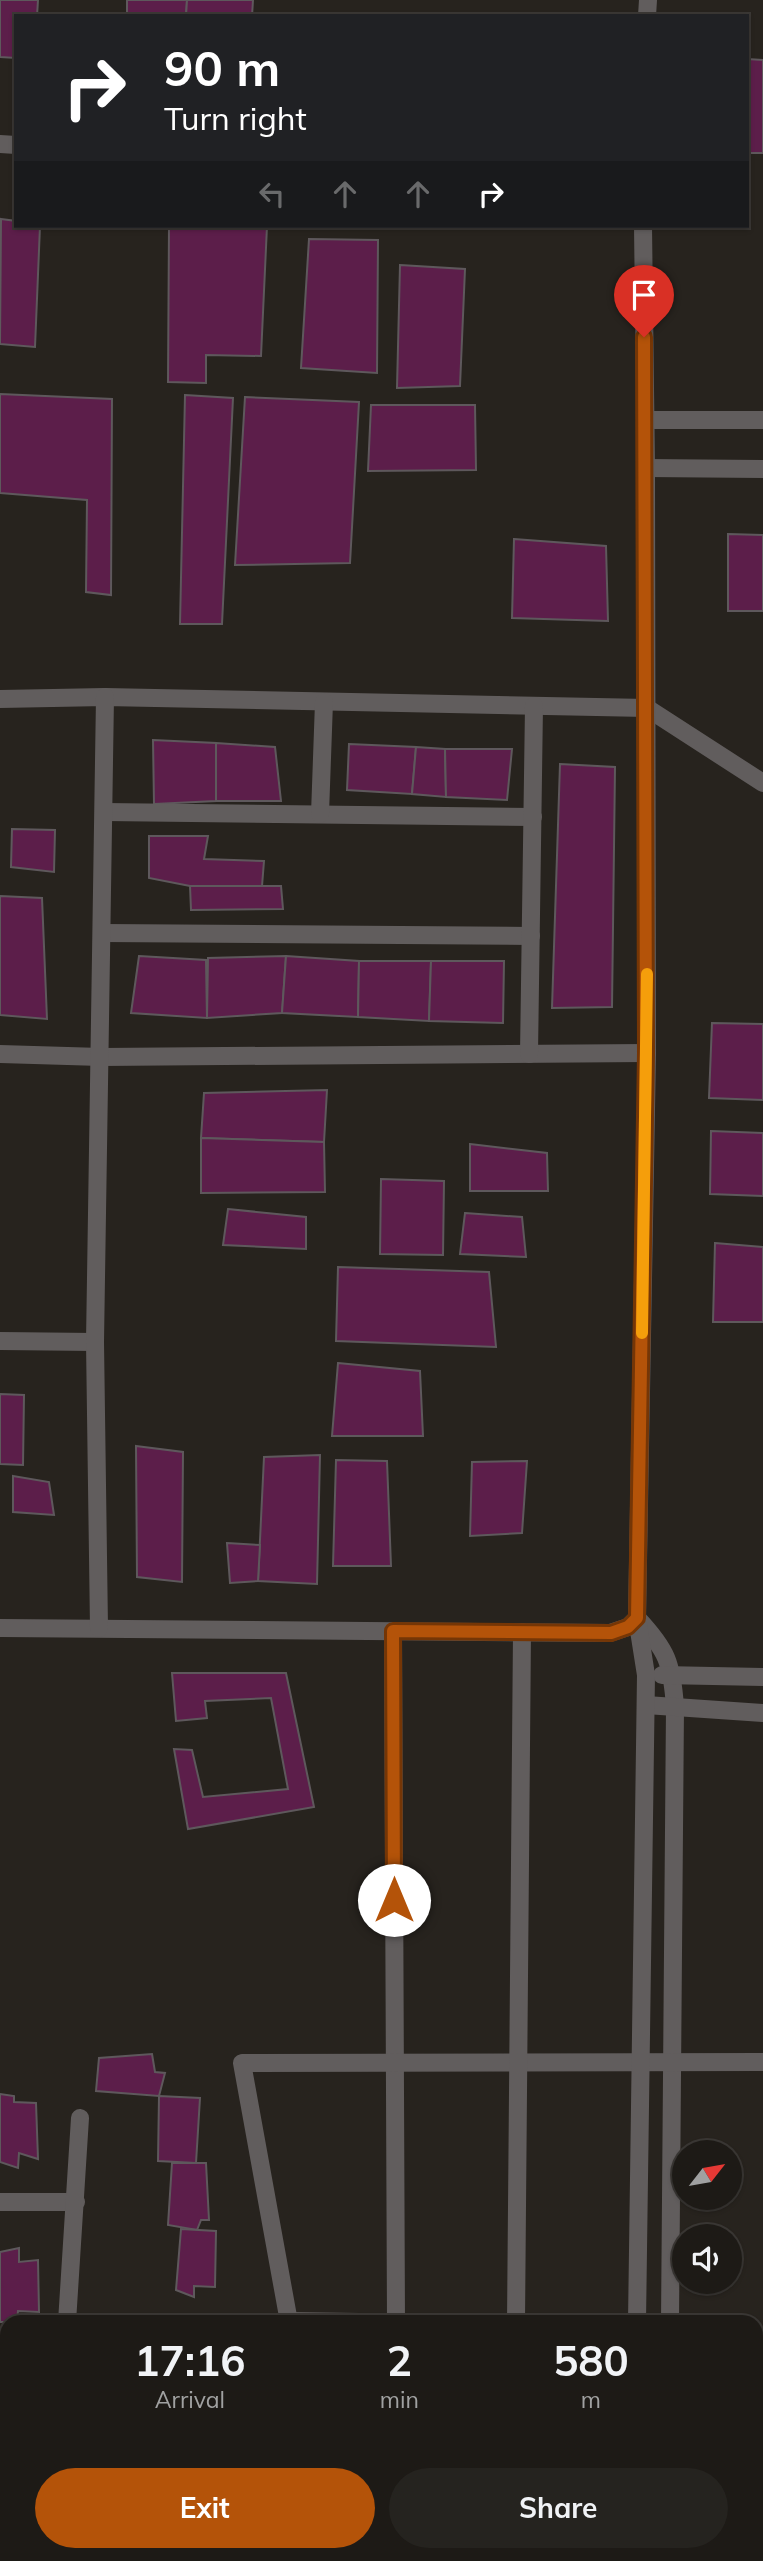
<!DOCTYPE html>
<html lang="en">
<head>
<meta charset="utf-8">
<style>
  :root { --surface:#1d1a16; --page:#25231f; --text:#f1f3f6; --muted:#a0a1a1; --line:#3b3835; --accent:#b45309 }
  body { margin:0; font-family:Mulish,sans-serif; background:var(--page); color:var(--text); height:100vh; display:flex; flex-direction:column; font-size:26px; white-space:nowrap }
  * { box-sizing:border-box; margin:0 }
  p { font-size:23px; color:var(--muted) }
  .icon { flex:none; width:38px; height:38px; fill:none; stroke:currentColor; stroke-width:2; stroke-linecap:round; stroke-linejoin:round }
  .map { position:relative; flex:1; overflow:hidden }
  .details { position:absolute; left:0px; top:2315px; width:763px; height:247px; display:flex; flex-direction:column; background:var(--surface); border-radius:21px 21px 0 0; box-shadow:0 2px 5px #0004,0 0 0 2px var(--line) }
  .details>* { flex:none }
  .banner { position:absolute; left:14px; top:14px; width:735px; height:214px; border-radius:0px; box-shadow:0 2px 5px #0004,0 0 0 2px var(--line); background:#202124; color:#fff; overflow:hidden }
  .needle { width:46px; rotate:59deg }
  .buttons { position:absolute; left:672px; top:2140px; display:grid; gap:14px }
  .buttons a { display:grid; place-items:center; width:70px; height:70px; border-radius:50%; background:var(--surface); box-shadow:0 2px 5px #0004,0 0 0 2px var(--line); font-size:35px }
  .pin { position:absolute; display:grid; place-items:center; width:60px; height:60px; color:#fff; margin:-72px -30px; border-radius:50% 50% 50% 0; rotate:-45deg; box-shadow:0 0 7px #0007 }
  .pin .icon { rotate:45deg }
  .me { position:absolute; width:77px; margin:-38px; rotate:0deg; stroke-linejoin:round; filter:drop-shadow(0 0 5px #0008) }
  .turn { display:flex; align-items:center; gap:24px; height:147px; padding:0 35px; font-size:32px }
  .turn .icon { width:91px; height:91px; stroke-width:2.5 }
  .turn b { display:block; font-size:49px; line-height:60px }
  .lanes { display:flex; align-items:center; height:66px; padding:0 35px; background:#0003; justify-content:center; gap:35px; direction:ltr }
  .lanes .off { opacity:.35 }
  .eta { display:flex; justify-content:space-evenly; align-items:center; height:119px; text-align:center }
  .eta b { font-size:42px; font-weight:700; line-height:49px }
  .cta { display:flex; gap:14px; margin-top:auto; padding:14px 35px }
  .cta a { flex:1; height:80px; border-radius:42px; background:var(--accent); color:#fff; font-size:28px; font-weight:700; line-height:80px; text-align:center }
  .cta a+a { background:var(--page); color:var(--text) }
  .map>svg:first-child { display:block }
  .building { fill:#5c1e4a; stroke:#5e585c; stroke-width:2 }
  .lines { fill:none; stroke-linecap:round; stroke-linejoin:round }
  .minor { stroke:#615d5d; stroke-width:18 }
  .route-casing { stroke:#753606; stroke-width:18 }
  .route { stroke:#b45309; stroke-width:12 }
  .slow { stroke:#f59e0b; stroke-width:12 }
</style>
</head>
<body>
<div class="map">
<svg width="763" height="2561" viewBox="0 0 763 2561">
  <rect width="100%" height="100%" fill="#27231e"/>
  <!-- building -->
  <g class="building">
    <polygon points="0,0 38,0 37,16 16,16 16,58 0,57"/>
    <polygon points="127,0 187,0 186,16 127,16"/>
    <polygon points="187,0 253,0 252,16 186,16"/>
    <polygon points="747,59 763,60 763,153 747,153"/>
    <polygon points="1,219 16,221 16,226 40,226 35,347 0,344"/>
    <polygon points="169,226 267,226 261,356 206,355 206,383 168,382"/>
    <polygon points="309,239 378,240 377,373 301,368"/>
    <polygon points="400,265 465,269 460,386 397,388"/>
    <polygon points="0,394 112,399 111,595 86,592 87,500 0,493"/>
    <polygon points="185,395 233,398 222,624 180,624"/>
    <polygon points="245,397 359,402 350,563 235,565"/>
    <polygon points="371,405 475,405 476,470 368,471"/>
    <polygon points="728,534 763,535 763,611 728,611"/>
    <polygon points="514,539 606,546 608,621 512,618"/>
    <polygon points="153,740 216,743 216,801 154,804"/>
    <polygon points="216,743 275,747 281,801 216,801"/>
    <polygon points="349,744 416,747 412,794 347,790"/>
    <polygon points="416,747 445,749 446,797 412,794"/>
    <polygon points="445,749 512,749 507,800 446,797"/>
    <polygon points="560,764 615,767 612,1007 552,1008"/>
    <polygon points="12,829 55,830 54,872 11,867"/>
    <polygon points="149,836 208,836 204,859 264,861 262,886 190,886 149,878"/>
    <polygon points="190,886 281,886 283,909 191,910"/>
    <polygon points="0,896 42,898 47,1019 0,1015"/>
    <polygon points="139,956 206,960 207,1018 131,1013"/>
    <polygon points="286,956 282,1013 207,1018 208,958"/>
    <polygon points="286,956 359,961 358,1017 282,1013"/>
    <polygon points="359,961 431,961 429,1021 358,1017"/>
    <polygon points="431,961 504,961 503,1023 429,1021"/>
    <polygon points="712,1023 763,1024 763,1100 709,1098"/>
    <polygon points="327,1090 324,1142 201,1138 204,1093"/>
    <polygon points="711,1131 763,1133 763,1196 710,1194"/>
    <polygon points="201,1138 324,1142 325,1192 201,1193"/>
    <polygon points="470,1144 547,1153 548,1191 470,1191"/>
    <polygon points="381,1179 444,1181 443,1255 380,1254"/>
    <polygon points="228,1209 306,1217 306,1249 223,1245"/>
    <polygon points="465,1213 522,1217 526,1257 460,1254"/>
    <polygon points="715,1243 763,1247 763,1322 713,1322"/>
    <polygon points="338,1267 489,1272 496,1347 336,1341"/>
    <polygon points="338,1363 420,1371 423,1436 332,1436"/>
    <polygon points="0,1394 24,1395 23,1465 0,1464"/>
    <polygon points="136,1446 183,1452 182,1582 137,1577"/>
    <polygon points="320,1455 317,1584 258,1581 264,1457"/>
    <polygon points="336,1460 387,1461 391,1566 333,1566"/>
    <polygon points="527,1461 522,1533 470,1536 472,1462"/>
    <polygon points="13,1476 49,1482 54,1515 13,1512"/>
    <polygon points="227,1543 260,1545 258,1581 230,1583"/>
    <polygon points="172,1673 286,1673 314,1807 188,1829 174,1749 192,1750 203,1797 288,1789 271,1698 205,1701 207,1718 176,1721"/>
    <polygon points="152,2054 155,2072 165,2073 159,2096 96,2091 99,2058"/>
    <polygon points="0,2094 14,2096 14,2102 36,2103 38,2159 19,2153 18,2168 0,2162"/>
    <polygon points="159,2096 200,2098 196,2163 158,2161"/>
    <polygon points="172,2163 206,2163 209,2220 201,2220 197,2230 168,2225"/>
    <polygon points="181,2229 216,2231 215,2287 194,2286 194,2297 176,2290"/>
    <polygon points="19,2248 19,2262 38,2260 39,2312 18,2311 17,2322 0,2322 0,2252"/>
  </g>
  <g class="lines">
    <!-- minor -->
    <g class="minor">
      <polyline points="647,16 648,0"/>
      <polyline points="0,144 16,145"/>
      <polyline points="646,420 763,420"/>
      <polyline points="646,468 763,469"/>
      <polyline points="0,699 105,697 647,708 763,783"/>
      <polyline points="104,812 533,817"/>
      <polyline points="320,814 324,702"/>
      <polyline points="102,933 531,936"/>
      <polyline points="0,1054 101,1057 647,1053"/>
      <polyline points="529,1054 534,706"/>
      <polyline points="0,1341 95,1342"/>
      <path d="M637 1618C667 1650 672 1663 675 1707L670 2322"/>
      <polyline points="0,1628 610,1633 628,1627 637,1618"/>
      <polyline points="99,1628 95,1342 105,697"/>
      <polyline points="393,1631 396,2322"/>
      <polyline points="662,1675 763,1677"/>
      <polyline points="646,1705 763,1713"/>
      <polyline points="0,2202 76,2202"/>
      <polyline points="289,2321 360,2322"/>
      <polyline points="67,2322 80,2118"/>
      <polyline points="289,2322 242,2063 763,2062"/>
      <polyline points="516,2322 522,1632"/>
      <polyline points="637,2322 646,1675 637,1618 647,1053 646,468 643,226"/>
      <polyline points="756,2453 763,2453"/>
      <polyline points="399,2555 399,2561"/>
      <polyline points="514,2561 514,2555"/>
      <polyline points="632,2561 632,2555"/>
      <polyline points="667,2561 668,2555"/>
    </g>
  </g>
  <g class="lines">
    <defs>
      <polyline id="route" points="394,1900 393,1631 611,1633 628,1627 637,1618 646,1053 644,337"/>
    </defs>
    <!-- route casing -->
    <use href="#route" class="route-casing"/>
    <!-- route -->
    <use href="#route" class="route"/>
    <!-- slow -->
    <polyline class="slow" points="642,1333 647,974"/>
  </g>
</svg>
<div class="buttons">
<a><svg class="needle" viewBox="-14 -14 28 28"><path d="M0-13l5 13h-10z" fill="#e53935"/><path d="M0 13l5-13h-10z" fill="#a0a1a1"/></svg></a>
<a><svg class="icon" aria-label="sound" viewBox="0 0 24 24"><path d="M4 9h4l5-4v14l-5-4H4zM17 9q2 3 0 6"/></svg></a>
</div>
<div class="pin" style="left:644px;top:337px;background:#d93025"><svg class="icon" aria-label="arrive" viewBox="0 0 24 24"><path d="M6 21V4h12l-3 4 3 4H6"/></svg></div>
<svg class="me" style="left:394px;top:1900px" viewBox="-20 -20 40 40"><circle r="19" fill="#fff"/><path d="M0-13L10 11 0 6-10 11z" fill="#b45309"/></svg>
<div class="banner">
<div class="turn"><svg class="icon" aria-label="right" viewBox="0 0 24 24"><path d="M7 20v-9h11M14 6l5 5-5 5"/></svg><div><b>90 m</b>Turn right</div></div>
<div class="lanes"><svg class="icon off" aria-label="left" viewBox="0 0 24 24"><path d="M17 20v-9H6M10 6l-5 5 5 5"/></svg><svg class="icon off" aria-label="ahead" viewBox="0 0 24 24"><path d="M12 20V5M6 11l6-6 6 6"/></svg><svg class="icon off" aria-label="ahead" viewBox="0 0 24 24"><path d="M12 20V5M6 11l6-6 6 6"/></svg><svg class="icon" aria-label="right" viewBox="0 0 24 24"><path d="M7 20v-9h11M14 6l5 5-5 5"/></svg></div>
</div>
<section class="details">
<div class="eta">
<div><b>17:16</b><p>Arrival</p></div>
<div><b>2</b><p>min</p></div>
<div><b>580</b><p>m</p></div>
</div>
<div class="cta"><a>Exit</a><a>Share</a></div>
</section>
</div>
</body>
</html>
